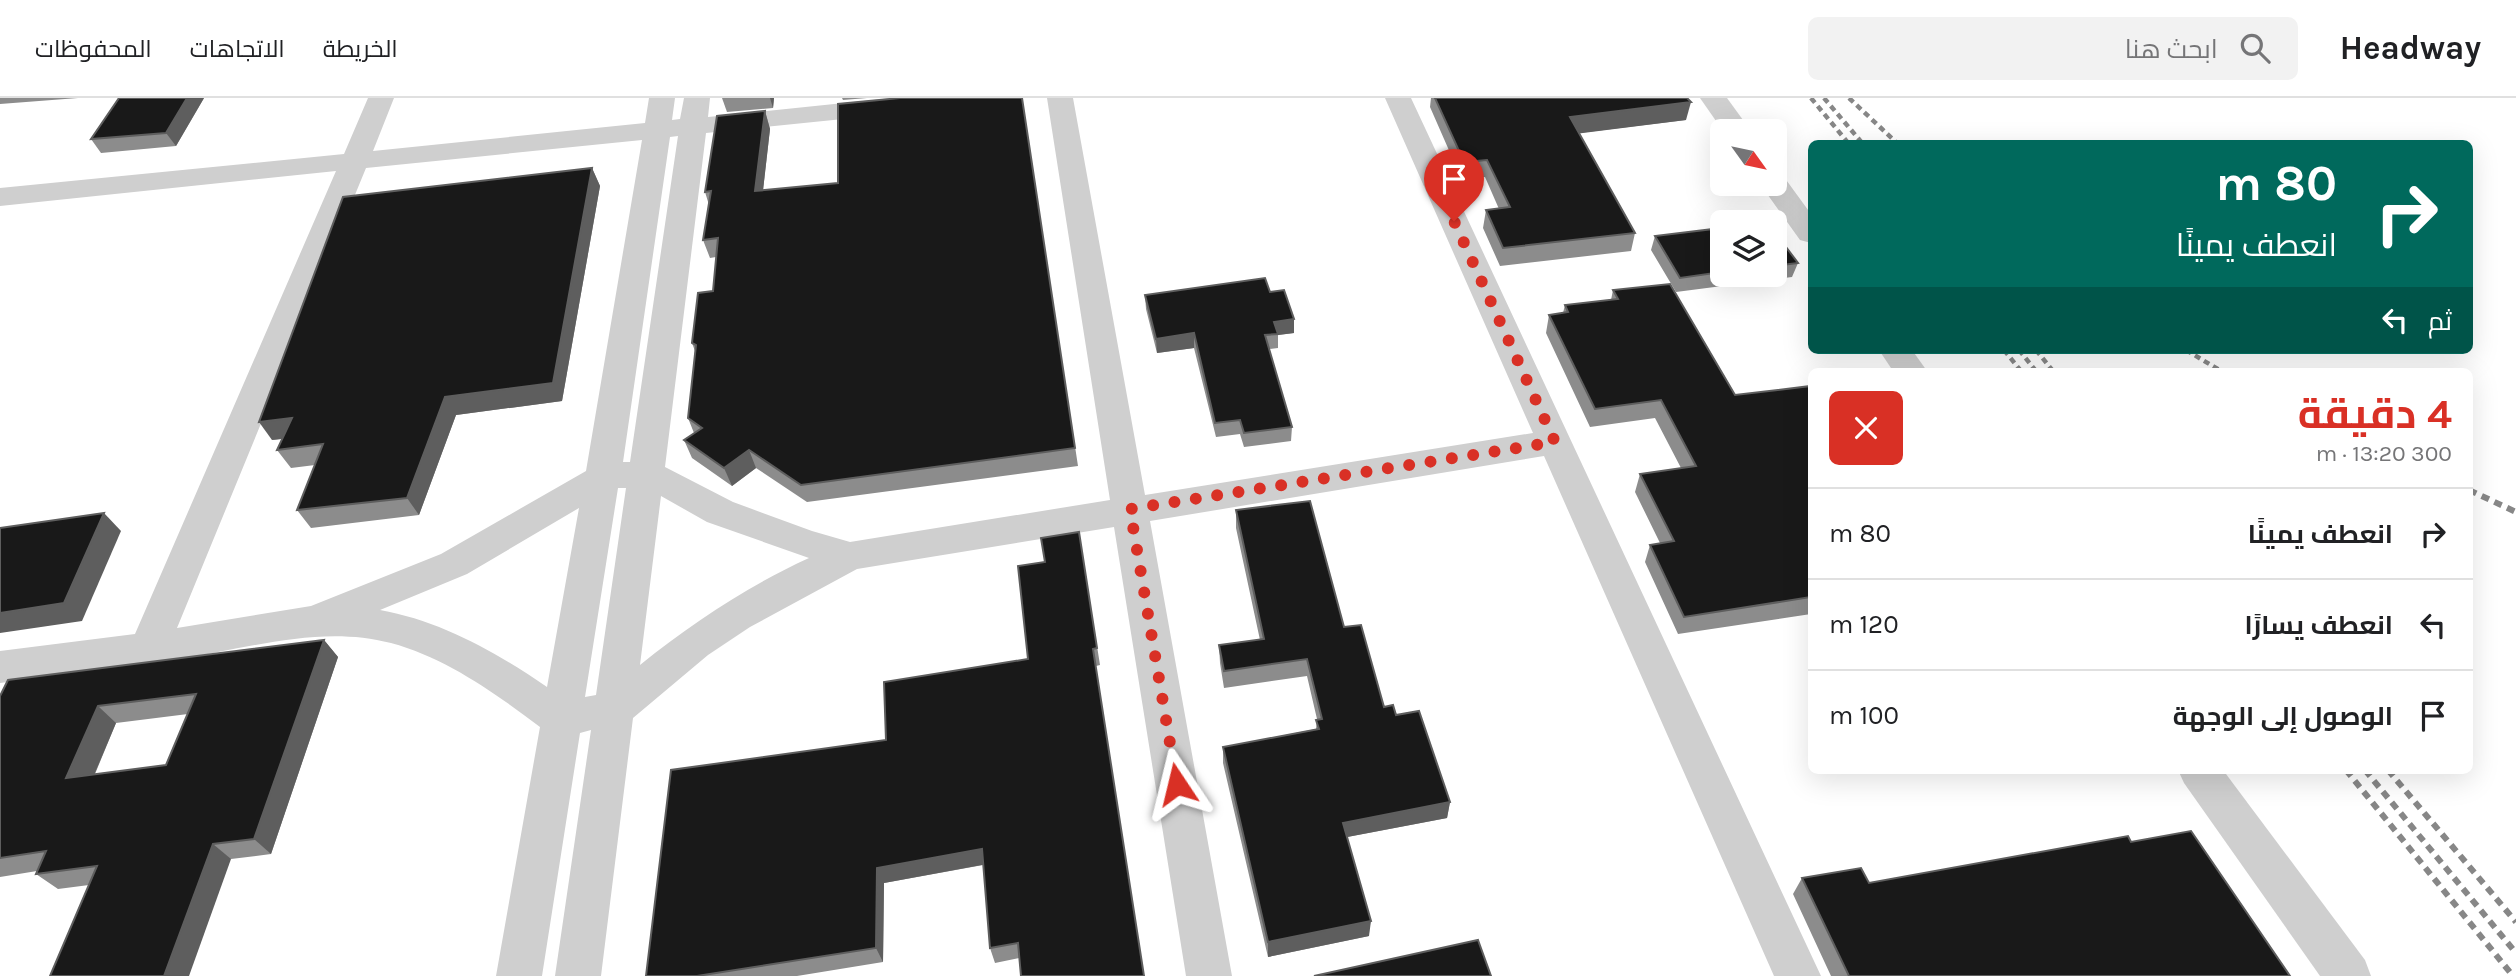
<!DOCTYPE html>
<html lang="ar">
<head>
<meta charset="utf-8">
<style>
  :root { --surface:#fff; --page:#f2f2f2; --text:#202124; --muted:#757577; --line:#e0e0e0; --accent:#d93025 }
  body { margin:0; font-family:Karla,Cairo,sans-serif; background:var(--page); color:var(--text); direction:rtl; height:100vh; display:flex; flex-direction:column; font-size:26px; white-space:nowrap }
  * { box-sizing:border-box; margin:0 }
  p { font-size:23px; color:var(--muted) }
  .icon { flex:none; width:38px; height:38px; fill:none; stroke:currentColor; stroke-width:2; stroke-linecap:round; stroke-linejoin:round }
  .map { position:relative; flex:1; overflow:hidden; direction:ltr }
  .side { position:absolute; left:1808px; top:270px; width:665px; height:406px; display:flex; flex-direction:column; background:var(--surface); border-radius:10px; box-shadow:0 7px 28px #0002; direction:rtl }
  .side>* { flex:none }
  .top-card { position:absolute; left:1808px; top:42px; width:665px; height:214px; border-radius:10px; box-shadow:0 7px 28px #0002; direction:rtl; background:#00695c; color:#fff; overflow:hidden }
  .needle { width:46px; rotate:123deg }
  .buttons { position:absolute; left:1710px; top:21px; display:grid; gap:14px }
  .buttons a { display:grid; place-items:center; width:77px; height:77px; border-radius:10px; background:var(--surface); box-shadow:0 7px 28px #0002; font-size:35px }
  .pin { position:absolute; display:grid; place-items:center; width:60px; height:60px; color:#fff; margin:-72px -30px; border-radius:50% 50% 50% 0; rotate:-45deg; box-shadow:0 0 7px #0007 }
  .pin .icon { rotate:45deg }
  .me { position:absolute; width:77px; margin:-38px; rotate:350deg; stroke-linejoin:round; filter:drop-shadow(0 0 5px #0008) }
  .turn { display:flex; align-items:center; gap:24px; height:147px; padding:0 21px; font-size:32px }
  .turn .icon { width:91px; height:91px; stroke-width:2.5 }
  .turn b { display:block; font-size:49px; line-height:60px }
  .then { display:flex; align-items:center; height:66px; padding:0 21px; background:#0003; gap:14px; font-size:26px }
  .round { display:grid; place-items:center; flex:none; width:74px; height:74px; border-radius:10px; background:var(--page) }
  .summary { display:flex; align-items:center; justify-content:space-between; height:119px; padding:0 21px }
  h1 { font-size:42px; font-weight:700; line-height:52px; color:var(--accent) }
  ul { padding:0; list-style:none }
  li { display:flex; align-items:center; gap:21px; height:91px; padding:0 21px; border-top:2px solid var(--line) }
  li div { flex:1 }
  li b { display:block; font-size:26px }
  li em { font-style:normal }
  header { display:flex; align-items:center; gap:42px; box-sizing:border-box; height:98px; padding:0 35px; background:var(--surface); border-bottom:2px solid var(--line) }
  header strong { font-size:33px }
  nav { display:flex; gap:38px; margin-inline-start:auto; font-size:24px }
  .search { width:490px; height:63px; background:var(--page); display:flex; align-items:center; gap:18px; box-sizing:border-box; padding:0 24px; border-radius:10px; color:var(--muted); font-size:26px }
  .map>svg:first-child { display:block }
  .lines { fill:none; stroke-linecap:round; stroke-linejoin:round }
  .minor { fill:#cfcfcf; fill-rule:evenodd }
  .rail-far1 { stroke:#878787; stroke-width:4.5; stroke-dasharray:6 4.5; stroke-linecap:butt }
  .rail { stroke:#878787; stroke-width:6; stroke-dasharray:8 6; stroke-linecap:butt }
  .wall { fill:#8c8c8c; fill-rule:evenodd }
  .shaded-wall { fill:#5e5e5e }
  .building { fill:#191919; stroke:#5e5e5e; stroke-width:2; fill-rule:evenodd }
  .route { stroke:#d93025; stroke-width:12; stroke-dasharray:0 21.6 }
</style>
</head>
<body>
<header>
<strong>Headway</strong>
<div class="search"><svg class="icon" aria-label="search" viewBox="0 0 24 24"><circle cx="10" cy="10" r="6"/><path d="M15 15l6 6"/></svg>ابحث هنا</div>
<nav><a>الخريطة</a><a>الاتجاهات</a><a>المحفوظات</a></nav>
</header>
<div class="map">
<svg width="2516" height="878" viewBox="0 0 2516 878">
  <rect width="100%" height="100%" fill="#fff"/>
  <g class="lines">
    <!-- minor -->
    <g class="minor">
      <path d="M368 0H394L373 53 645 25 649 0H675L672 22 680 21 684 0H710L708 19 892 0H984L980 6 971 8 706 35 665 369 733 404 812 433 850 444 1110 402 1047 0H1073L1145 397 1533 335 1385 0H1411L1821 878H1774L1544 358 1150 423 1232 878H1186L1114 429 857 471 750 529 708 557 633 620 601 878H555L591 632 580 635 542 878H496L540 629C495 595 446 560 391 545 322 527 254 549 185 560 124 570 62 577 0 585V553L135 536 336 73 0 108V90L344 56ZM678 38 630 364H623L670 39ZM642 42 586 373 441 456 311 508 177 530 366 70ZM618 390H626L596 597 585 599ZM661 398 707 424 809 460C748 488 692 525 640 567ZM579 410 547 589C496 554 441 523 380 512L467 476Z"/>
      <polygon points="1700,0 1727,0 1751,33 1723,33"/>
      <polygon points="1774,77 1784,79 1811,116 1811,145 1800,142 1760,86 1774,86"/>
      <polygon points="1879,252 1912,252 1927,273 1893,273"/>
      <polygon points="2178,672 2223,672 2365,862 2371,878 2320,878 2184,685"/>
    </g>
    <!-- rail-far1 -->
    <g class="rail-far1">
      <polyline points="1811,0 1849,46"/>
      <polyline points="1824,0 1863,46"/>
      <polyline points="1849,0 1898,46"/>
      <polyline points="2004,252 2021,273"/>
      <polyline points="2019,252 2036,273"/>
      <polyline points="2036,252 2053,273"/>
      <polyline points="2186,252 2221,273"/>
    </g>
    <!-- rail -->
    <g class="rail">
      <polyline points="2469,392 2516,414"/>
      <polyline points="2346,672 2513,878"/>
      <polyline points="2365,672 2516,855"/>
      <polyline points="2388,672 2516,824"/>
    </g>
  </g>
  <!-- wall -->
  <g class="wall">
    <polygon points="0,0 78,0 0,6"/>
    <polygon points="204,0 176,48 101,55 91,41"/>
    <polygon points="722,0 774,0 773,10 727,14"/>
    <polygon points="842,0 867,0 843,2"/>
    <polygon points="1022,0 1078,368 807,404 756,370 732,388 692,360 684,342 694,335 688,320 695,253 692,245 713,193 716,159 710,160 703,142 709,107 705,94 765,13 770,31 763,92 838,85"/>
    <polygon points="1431,0 1687,0 1686,22 1579,35 1635,135 1631,153 1500,168 1483,130 1486,112 1499,111 1485,79 1462,82 1430,9"/>
    <polygon points="592,70 600,88 562,303 456,317 419,417 311,430 297,412 315,367 291,370 277,352 282,341 272,342"/>
    <polygon points="1722,130 1722,177 1774,177 1774,133 1798,165 1792,179 1676,194 1651,152 1655,138"/>
    <polygon points="1613,192 1735,297 1811,288 1811,516 1678,536 1645,464 1650,447 1660,445 1635,394 1640,376 1681,370 1655,320 1590,329 1546,235 1549,217 1563,215 1565,207 1611,202"/>
    <polygon points="1270,194 1294,221 1294,235 1278,237 1278,250 1269,251 1292,329 1291,343 1244,349 1240,336 1216,339 1194,250 1157,255 1146,211 1145,197"/>
    <polygon points="1236,412 1344,529 1384,609 1396,617 1450,704 1447,720 1347,739 1369,838 1268,859 1223,665 1223,649 1316,631 1317,621 1307,578 1224,590 1220,565 1219,547 1260,542 1236,430"/>
    <polygon points="1079,434 1100,567 1096,568 1019,860 995,865 990,850 983,767 884,785 883,864 797,878 646,878 886,642 1028,561 1045,464"/>
    <path d="M324 542 338 559 271 756 231 761 89 787 58 791 36 776 37 773 0 779V598ZM188 616 166 667 95 676 116 625Z"/>
    <polygon points="2131,744 2290,878 1831,878 1793,796 1802,780 1869,785"/>
  </g>
  <!-- shaded-wall -->
  <g class="shaded-wall">
    <polygon points="187,0 204,0 176,48 166,35"/>
    <polygon points="770,0 774,0 773,10"/>
    <polygon points="1691,4 1686,22 1567,37 1570,19"/>
    <polygon points="765,13 770,31 761,110 755,93"/>
    <polygon points="592,70 600,88 562,303 456,317 419,417 407,400 445,299"/>
    <polygon points="1294,221 1294,235 1278,237 1274,224"/>
    <polygon points="1194,235 1194,250 1157,255 1156,241"/>
    <polygon points="292,320 305,338 272,342 259,324"/>
    <polygon points="749,352 756,370 732,388 724,370"/>
    <polygon points="104,415 121,433 82,523 0,535 0,515"/>
    <polygon points="324,542 338,559 271,756 254,741"/>
    <polygon points="98,608 116,625 86,696 66,680"/>
    <polygon points="1450,704 1447,720 1342,740 1343,725"/>
    <polygon points="213,746 231,761 189,878 164,878"/>
    <polygon points="982,751 987,766 884,785 883,864 876,850 877,770"/>
    <polygon points="1371,823 1369,838 1268,859 1268,844"/>
  </g>
  <!-- building -->
  <g class="building">
    <polygon points="119,0 187,0 166,35 91,41"/>
    <polygon points="900,0 1022,0 1075,350 801,387 749,352 724,370 684,342 702,330 688,320 696,247 692,245 698,195 713,193 718,140 703,142 711,93 705,94 717,18 765,13 755,93 838,85 838,6"/>
    <polygon points="1435,0 1687,0 1691,4 1570,19 1635,135 1503,150 1486,112 1510,109 1487,62 1464,64"/>
    <polygon points="592,70 553,285 445,299 407,400 297,412 323,346 277,352 292,320 259,324 343,99"/>
    <polygon points="1722,130 1722,174 1680,180 1655,138"/>
    <polygon points="1774,133 1798,165 1774,168"/>
    <polygon points="1265,180 1270,194 1284,192 1294,221 1274,224 1278,236 1265,237 1292,329 1244,335 1240,322 1215,325 1194,235 1156,241 1145,197"/>
    <polygon points="1670,186 1735,297 1811,288 1811,499 1684,519 1650,447 1674,443 1640,376 1696,368 1661,302 1595,311 1549,217 1568,214 1565,207 1618,201 1613,192"/>
    <polygon points="1310,403 1344,529 1361,527 1384,609 1393,607 1396,617 1419,613 1450,704 1343,725 1371,823 1268,844 1223,649 1319,631 1316,622 1322,621 1307,561 1224,573 1219,547 1264,541 1236,412"/>
    <polygon points="104,415 64,505 0,515 0,430"/>
    <polygon points="1079,434 1097,550 1093,551 1144,878 1021,878 1018,845 990,850 982,751 877,770 876,850 697,878 646,878 671,672 886,642 884,584 1028,561 1018,468 1045,464 1041,440"/>
    <path d="M324 542 254 741 213 746 164 878H50L97 768 36 776 46 753 0 760V598L8 582ZM196 596 166 667 66 680 98 608Z"/>
    <polygon points="2191,733 2290,878 1849,878 1802,780 1861,770 1869,785 2128,738 2131,744"/>
    <polygon points="1478,842 1491,878 1314,878"/>
  </g>
  <g class="lines">
    <!-- route -->
    <polyline class="route" points="1177,686 1130,411 1555,344 1454,123"/>
  </g>
</svg>
<div class="buttons">
<a><svg class="needle" viewBox="-14 -14 28 28"><path d="M0-13l5 13h-10z" fill="#e53935"/><path d="M0 13l5-13h-10z" fill="#757577"/></svg></a>
<a><svg class="icon" aria-label="layers" viewBox="0 0 24 24"><path d="M12 4l9 5-9 5-9-5zM3 14l9 5 9-5"/></svg></a>
</div>
<div class="pin" style="left:1454px;top:123px;background:#d93025"><svg class="icon" aria-label="arrive" viewBox="0 0 24 24"><path d="M6 21V4h12l-3 4 3 4H6"/></svg></div>
<svg class="me" style="left:1177px;top:686px" viewBox="-20 -20 40 40"><path d="M0-17L14 15 0 8-14 15z" fill="#d93025" stroke="#fff" stroke-width="4"/></svg>
<div class="top-card">
<div class="turn"><svg class="icon" aria-label="right" viewBox="0 0 24 24"><path d="M7 20v-9h11M14 6l5 5-5 5"/></svg><div><b>80 m</b>انعطف يمينًا</div></div>
<div class="then">ثم<svg class="icon" aria-label="left" viewBox="0 0 24 24"><path d="M17 20v-9H6M10 6l-5 5 5 5"/></svg></div>
</div>
<section class="side">
<div class="summary"><div><h1>4 دقيقة</h1><p>300 m · 13:20</p></div><a class="round" style="background:#d93025;color:#fff"><svg class="icon" aria-label="close" viewBox="0 0 24 24"><path d="M6 6l12 12M18 6L6 18"/></svg></a></div>
<ul>
<li><svg class="icon" aria-label="right" viewBox="0 0 24 24"><path d="M7 20v-9h11M14 6l5 5-5 5"/></svg><div><b>انعطف يمينًا</b></div><em>80 m</em></li>
<li><svg class="icon" aria-label="left" viewBox="0 0 24 24"><path d="M17 20v-9H6M10 6l-5 5 5 5"/></svg><div><b>انعطف يسارًا</b></div><em>120 m</em></li>
<li><svg class="icon" aria-label="arrive" viewBox="0 0 24 24"><path d="M6 21V4h12l-3 4 3 4H6"/></svg><div><b>الوصول إلى الوجهة</b></div><em>100 m</em></li>
</ul>
</section>
</div>
</body>
</html>
